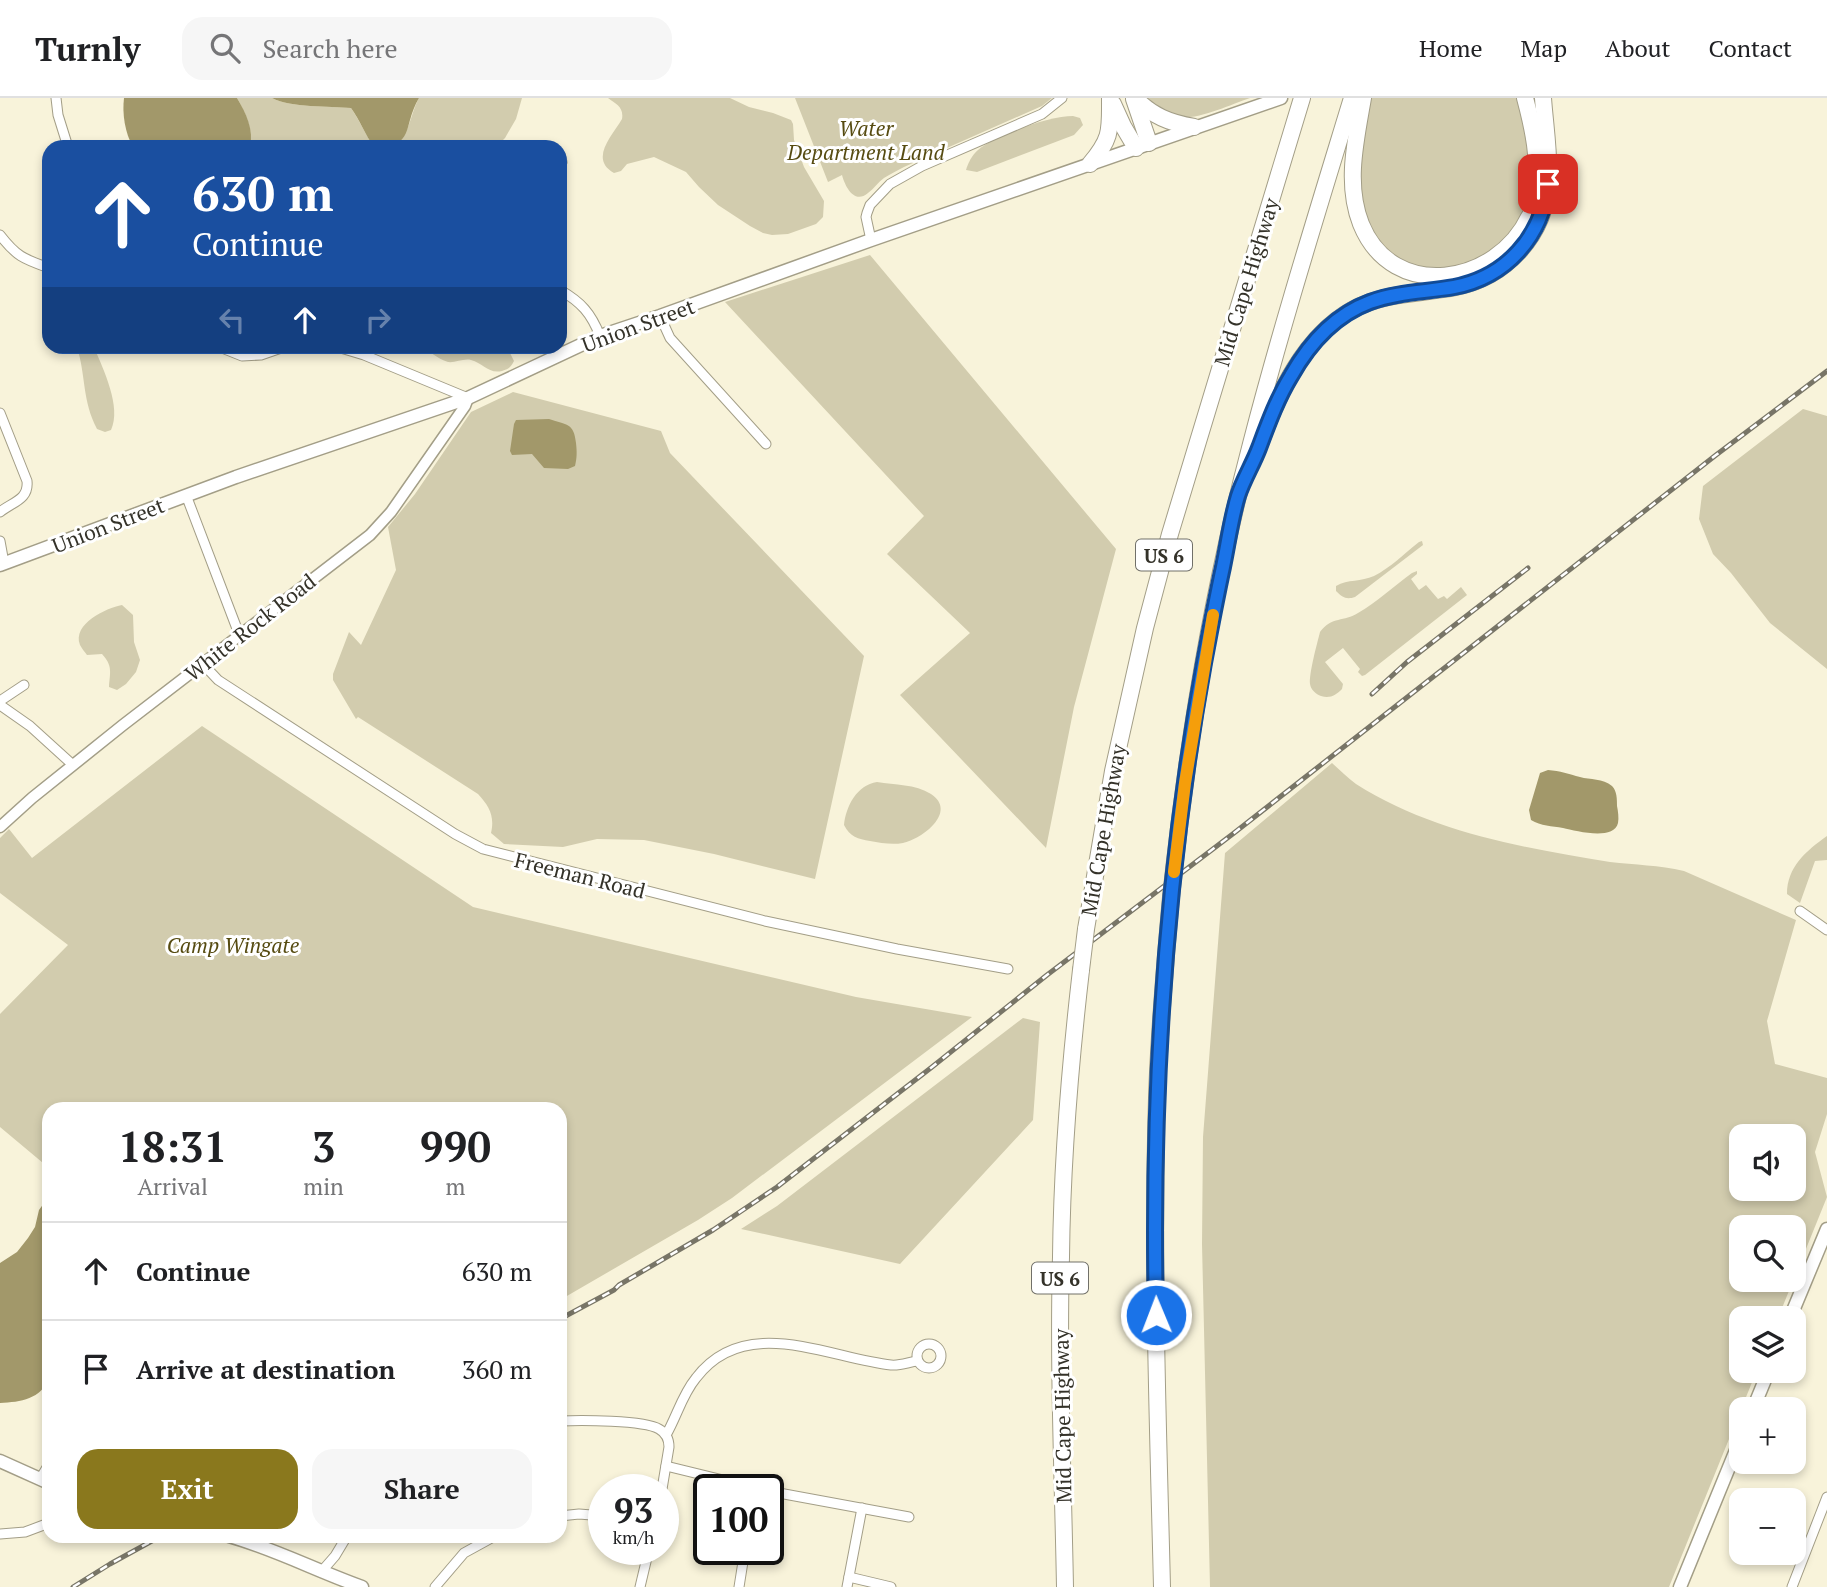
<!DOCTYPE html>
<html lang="en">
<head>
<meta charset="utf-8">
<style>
  :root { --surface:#fff; --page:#f6f6f6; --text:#202124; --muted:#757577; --line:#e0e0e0; --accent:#8a781d }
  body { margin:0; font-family:"PT Serif",serif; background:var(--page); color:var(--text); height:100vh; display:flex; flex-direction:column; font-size:26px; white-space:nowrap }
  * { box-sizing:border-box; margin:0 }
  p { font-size:23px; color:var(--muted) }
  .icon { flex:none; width:38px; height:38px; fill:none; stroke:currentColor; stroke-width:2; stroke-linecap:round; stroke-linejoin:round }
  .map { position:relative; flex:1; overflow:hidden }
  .sheet { position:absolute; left:42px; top:1004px; width:525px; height:441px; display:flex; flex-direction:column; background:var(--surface); border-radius:21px; box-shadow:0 4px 10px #0003 }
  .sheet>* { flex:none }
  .hud { position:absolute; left:42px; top:42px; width:525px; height:214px; border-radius:21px; box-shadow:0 4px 10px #0003; background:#1a4fa0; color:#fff; overflow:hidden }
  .buttons { position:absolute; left:1729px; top:1026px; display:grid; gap:14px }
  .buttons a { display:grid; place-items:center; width:77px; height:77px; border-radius:14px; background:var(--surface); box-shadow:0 4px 10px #0003; font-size:35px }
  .speed { position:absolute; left:588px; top:1376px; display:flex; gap:14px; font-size:35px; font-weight:700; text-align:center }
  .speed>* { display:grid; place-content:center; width:91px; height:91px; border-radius:50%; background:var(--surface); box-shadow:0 4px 10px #0003; line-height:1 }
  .speed small { font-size:18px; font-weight:400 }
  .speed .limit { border:4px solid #111; border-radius:10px; background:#fff; color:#111 }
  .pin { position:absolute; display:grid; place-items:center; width:60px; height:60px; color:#fff; margin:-30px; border-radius:14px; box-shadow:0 4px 10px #0006 }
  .me { position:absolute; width:77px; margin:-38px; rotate:359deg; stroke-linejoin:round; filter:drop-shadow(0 0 5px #0008) }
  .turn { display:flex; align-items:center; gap:24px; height:147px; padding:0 35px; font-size:32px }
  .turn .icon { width:91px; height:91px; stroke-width:2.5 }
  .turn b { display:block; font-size:49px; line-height:60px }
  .lanes { display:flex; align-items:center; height:66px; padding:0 35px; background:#0003; justify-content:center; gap:35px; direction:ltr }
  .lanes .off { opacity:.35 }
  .eta { display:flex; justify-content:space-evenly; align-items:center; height:119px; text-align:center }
  .eta b { font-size:42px; font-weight:600; line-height:49px }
  .button { display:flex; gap:14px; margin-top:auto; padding:14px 35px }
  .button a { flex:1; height:80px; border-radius:21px; background:var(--accent); color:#fff; font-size:28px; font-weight:600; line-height:80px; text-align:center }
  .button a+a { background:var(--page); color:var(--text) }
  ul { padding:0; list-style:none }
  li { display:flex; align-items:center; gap:21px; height:98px; padding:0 35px; border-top:2px solid var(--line) }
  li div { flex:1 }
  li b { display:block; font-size:26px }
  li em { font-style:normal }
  header { display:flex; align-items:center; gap:42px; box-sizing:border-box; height:98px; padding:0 35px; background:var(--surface); border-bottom:2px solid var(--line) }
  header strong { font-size:33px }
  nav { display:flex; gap:38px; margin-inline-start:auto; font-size:24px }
  .search { width:490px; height:63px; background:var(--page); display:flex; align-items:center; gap:18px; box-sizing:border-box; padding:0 24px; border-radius:21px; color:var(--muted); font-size:26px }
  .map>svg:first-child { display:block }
  .green { fill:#d2ccae; fill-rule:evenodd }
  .water { fill:#a2986a }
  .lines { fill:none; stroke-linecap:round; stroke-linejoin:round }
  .minor-casing { stroke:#a39e87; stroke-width:11 }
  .tertiary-casing { stroke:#a39e87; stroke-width:13 }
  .secondary-casing { stroke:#a39e87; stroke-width:15 }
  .motorway-casing { stroke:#a39e87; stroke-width:18 }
  .minor { stroke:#fff; stroke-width:9 }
  .tertiary { stroke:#fff; stroke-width:10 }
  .secondary { stroke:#fff; stroke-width:12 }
  .motorway { stroke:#fff; stroke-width:16 }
  .rail-casing { stroke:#787567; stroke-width:5 }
  .rail { stroke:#fff; stroke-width:2.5; stroke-dasharray:8; stroke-linecap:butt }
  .motorway-bridge-casing { stroke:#a39e87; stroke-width:18; stroke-linecap:butt }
  .motorway-bridge { stroke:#fff; stroke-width:16 }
  .route-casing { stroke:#114b97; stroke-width:18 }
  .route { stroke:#1a73e8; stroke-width:12 }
  .slow { stroke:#f59e0b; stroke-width:12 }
  .labels { text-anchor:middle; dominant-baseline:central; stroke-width:6; stroke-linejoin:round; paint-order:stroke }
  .shield { fill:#fff; stroke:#717069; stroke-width:2 }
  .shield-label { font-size:19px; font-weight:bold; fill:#343229 }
  .park-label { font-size:21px; font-style:italic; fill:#564b11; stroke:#fff }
  .street-label { font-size:21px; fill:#343229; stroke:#fff }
</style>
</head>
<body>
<header>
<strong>Turnly</strong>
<div class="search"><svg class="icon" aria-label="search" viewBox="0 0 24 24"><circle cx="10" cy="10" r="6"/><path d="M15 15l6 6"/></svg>Search here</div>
<nav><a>Home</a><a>Map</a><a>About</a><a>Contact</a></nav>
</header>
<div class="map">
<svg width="1827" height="1489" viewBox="0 0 1827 1489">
  <rect width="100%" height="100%" fill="#f8f3da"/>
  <!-- green -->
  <g class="green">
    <path d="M237 0H272C291 10 329 8 351 10 360 23 365 36 374 49H250C253 32 246 15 237 0Z"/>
    <path d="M419 0H522L516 21 505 40 496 49H387C410 44 409 18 419 0Z"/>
    <path d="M608 0H730L749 9 773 15 791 22 793 26 794 42 804 69 824 103 823 119 816 126 788 136 772 137 763 135 750 128 718 107 699 89 686 74 654 59 627 66 621 73 614 75C589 61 612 38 622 21 624 9 616 6 608 0Z"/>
    <path d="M795 0H1052L1042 8 904 69C897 73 890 76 884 80 878 84 874 91 868 95 854 107 845 88 842 77L828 84Z"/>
    <path d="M1144 0H1250C1226 8 1184 30 1161 14 1155 10 1150 5 1144 0Z"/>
    <polygon points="1369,0 1520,0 1531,57 1532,91 1525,118 1499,153 1457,172 1409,168 1390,156 1373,139 1364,121 1358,78"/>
    <path d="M1073 18 1080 20 1083 27 1074 37 977 74 966 72C968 65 972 57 978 52 996 37 1049 18 1073 18Z"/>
    <polygon points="870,157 1116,451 1074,609 1046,750 900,597 970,535 887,456 924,418 725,204"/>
    <path d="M77 249H94C103 271 122 309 111 332L105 334 97 331C82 302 86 278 77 249Z"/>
    <path d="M418 249H501L510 255 514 263C511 269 509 271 502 273 488 276 483 265 471 262 464 260 455 265 448 264 437 261 429 251 418 249Z"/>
    <path d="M513 294 661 333 670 355 864 558 815 781 714 756 644 742 597 741 563 749 504 746 491 735C495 718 489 708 478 696L358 619 356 621 333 582V576L349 534 361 547 396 472 388 429 415 396 471 314Z"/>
    <polygon points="1803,311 1827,318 1827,571 1770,525 1731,475 1713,456 1699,421 1703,388"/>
    <path d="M1422 443 1423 447 1355 499C1346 502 1342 499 1336 493V488C1348 481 1361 484 1374 478 1390 470 1405 455 1419 444Z"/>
    <path d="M1417 473V476L1411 481 1419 492 1426 487 1438 501 1444 498 1447 501 1461 489 1467 497 1365 577 1362 578 1358 574 1360 571 1343 550 1325 564 1343 586 1342 591C1336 597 1330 601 1321 598 1316 596 1311 592 1310 586 1309 575 1317 546 1320 534 1332 518 1344 524 1358 515 1377 504 1394 488 1412 475Z"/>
    <path d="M122 507 133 517 134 544 140 562 136 574 126 586 117 592 109 589C110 574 113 568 102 556L87 557C85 554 82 551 80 547 72 526 106 510 122 507Z"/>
    <polygon points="202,628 473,809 856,899 972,919 732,1100 698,1122 560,1202 560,1012 49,1012 49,1070 0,1029 0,916 68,847 0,795 0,740 9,731 32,760"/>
    <path d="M1332 665C1340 672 1348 680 1356 686 1431 734 1524 750 1610 764 1635 767 1659 767 1684 773L1796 822 1767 923 1775 966 1827 980V1016L1815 1054 1827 1099 1778 1220H1741V1272H1757L1669 1489H1210L1202 1146 1203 1039 1225 755ZM1741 1038H1794V1090H1741ZM1741 1129H1794V1181H1741Z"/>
    <path d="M877 684C895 687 915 686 931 696 958 714 922 741 903 745 892 747 881 745 870 743 858 741 850 739 844 727 846 708 857 687 877 684Z"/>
    <path d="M1827 738V762L1815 763 1800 805 1787 796C1787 769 1806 753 1827 738Z"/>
    <polygon points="1023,920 1040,924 1033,1022 900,1166 741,1131 777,1108"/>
  </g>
  <!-- water -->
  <g class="water">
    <path d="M124 0H237C246 15 254 32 250 49H133C125 35 122 16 124 0Z"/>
    <path d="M272 0H419C402 29 416 49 374 49 365 37 360 22 351 10 329 8 291 10 272 0Z"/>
    <path d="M549 321C567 327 574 325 576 345 577 354 577 360 575 368L568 371 544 370 532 356 512 357 510 353 514 326 516 322Z"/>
    <path d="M1548 672C1560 673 1569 676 1580 679 1590 682 1603 680 1612 688 1617 693 1617 701 1617 708 1618 713 1619 720 1618 725 1614 743 1576 733 1563 730 1552 728 1541 728 1531 722L1529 712 1540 675Z"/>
    <path d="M49 1098V1280C41 1301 21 1304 0 1305V1165L17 1154 28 1140 35 1129 39 1112Z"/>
  </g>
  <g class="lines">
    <defs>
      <g id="minor">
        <polyline points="56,0 58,17 68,49"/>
        <polyline points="560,57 562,64 560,68"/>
        <path d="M0 137C17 159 24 161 49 170"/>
        <polyline points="871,142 866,119 867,115 870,107 890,86 922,68 1042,16 1062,0"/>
        <path d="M560 192C581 204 591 215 600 238"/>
        <polyline points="660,218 670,240 766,346"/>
        <polyline points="217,248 242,258 261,257 287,248"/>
        <polyline points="334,248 364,257 468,300"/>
        <path d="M0 315 27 383C29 402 12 404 0 414"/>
        <polyline points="186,397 239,536"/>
        <polyline points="0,443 4,465"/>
        <polyline points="202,565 218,582 455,736 483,751 765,823 897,851 1008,871"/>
        <polyline points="0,603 24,587"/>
        <polyline points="0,607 30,628 73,667"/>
        <polyline points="1800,813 1827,832"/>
        <circle cx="929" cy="1258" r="12"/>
        <path d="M560 1323C580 1322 644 1322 659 1331 666 1335 669 1341 669 1349L662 1391"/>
        <path d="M666 1337C677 1318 682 1297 696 1280 745 1215 828 1260 891 1267 900 1268 909 1264 917 1263"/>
        <polyline points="666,1368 760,1391"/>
        <polyline points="40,1381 49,1366"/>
        <polyline points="768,1393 909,1419"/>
        <polyline points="560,1418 579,1416 604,1418"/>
        <polyline points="0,1436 25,1434 49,1425"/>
        <polyline points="321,1474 335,1458 347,1438"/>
        <polyline points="849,1479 891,1489"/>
        <polyline points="435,1489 464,1455 495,1438"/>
        <polyline points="640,1489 649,1451"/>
        <polyline points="739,1489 745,1451"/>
        <polyline points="847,1489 862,1410"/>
        <polyline points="1792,1489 1827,1399"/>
      </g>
      <polyline id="tertiary" points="0,729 32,700 123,627 370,437 391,414 465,308 468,300"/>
      <g id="secondary">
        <polyline points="0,467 236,379 468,300 600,238 660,218 871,142 1281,0"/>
        <polyline points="1790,1220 1827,1131"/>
        <polyline points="1753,1311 1769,1272"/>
        <polyline points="0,1363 49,1385"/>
        <path d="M229 1438C275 1451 317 1473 362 1489"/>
        <polyline points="1680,1489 1741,1340"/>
      </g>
      <g id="motorway">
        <path d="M1135 0C1152 18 1170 25 1194 29"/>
        <path d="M1363 0C1356 41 1345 86 1361 126 1393 205 1497 187 1529 119"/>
        <path d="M1525 0C1533 30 1540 63 1536 94"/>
        <polyline points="1134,1 1149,45"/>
        <polyline points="1113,6 1123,28 1136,50"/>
        <path d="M1090 66C1112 40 1110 32 1110 0"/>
        <path d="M1260 346C1278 296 1304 239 1352 212 1385 194 1420 196 1456 189 1506 179 1545 137 1548 85 1550 57 1545 28 1543 0"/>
        <path d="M1175 763C1191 623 1215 483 1251 346 1281 230 1317 115 1352 0"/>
        <polyline points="1086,831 1113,673 1145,530 1170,436 1302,0"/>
        <path d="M1065 1489C1063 1379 1058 1269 1061 1159 1062 1063 1070 967 1081 872"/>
        <path d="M1162 1489C1158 1326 1152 1163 1157 1000 1159 933 1165 866 1171 799"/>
      </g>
    </defs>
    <!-- minor casing -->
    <use href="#minor" class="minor-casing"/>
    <!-- tertiary casing -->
    <use href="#tertiary" class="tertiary-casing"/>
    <!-- secondary casing -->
    <use href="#secondary" class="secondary-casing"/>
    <!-- motorway casing -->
    <use href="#motorway" class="motorway-casing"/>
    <!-- minor -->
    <use href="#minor" class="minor"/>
    <!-- tertiary -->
    <use href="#tertiary" class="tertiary"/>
    <!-- secondary -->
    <use href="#secondary" class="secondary"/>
    <!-- motorway -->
    <use href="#motorway" class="motorway"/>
    <defs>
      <g id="rail">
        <polyline points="1372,596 1407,564 1528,470"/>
        <polyline points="560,1221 614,1192 619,1187 713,1132 777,1089 932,969 1047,877 1234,735 1716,357 1827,273"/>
        <polyline points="73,1489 110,1466 161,1438"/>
      </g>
    </defs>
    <!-- rail casing -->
    <use href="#rail" class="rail-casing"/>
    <!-- rail -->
    <use href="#rail" class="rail"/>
    <defs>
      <g id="motorway-bridge">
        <polyline points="1171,799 1175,763"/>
        <polyline points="1081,872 1086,831"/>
      </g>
    </defs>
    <!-- motorway-bridge casing -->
    <use href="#motorway-bridge" class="motorway-bridge-casing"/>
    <!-- motorway-bridge -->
    <use href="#motorway-bridge" class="motorway-bridge"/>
  </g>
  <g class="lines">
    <defs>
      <path id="route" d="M1156 1217C1151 998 1165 780 1204 565 1210 533 1216 501 1223 469 1228 445 1231 421 1238 398 1243 382 1253 366 1259 350 1268 326 1277 301 1291 278 1309 246 1335 217 1370 204 1397 194 1426 194 1454 189 1506 179 1542 139 1548 86"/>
    </defs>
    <!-- route casing -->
    <use href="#route" class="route-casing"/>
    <!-- route -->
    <use href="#route" class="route"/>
    <!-- slow -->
    <polyline class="slow" points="1174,774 1185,685 1213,517"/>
  </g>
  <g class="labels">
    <!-- shield labels -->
    <g class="shield">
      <rect x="1136" y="441.5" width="56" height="31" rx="5"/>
      <rect x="1032" y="1164.5" width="56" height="31" rx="5"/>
    </g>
    <g class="shield-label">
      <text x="1164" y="457">US 6</text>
      <text x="1060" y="1180">US 6</text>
    </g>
    <!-- park labels -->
    <g class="park-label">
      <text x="866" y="30">Water<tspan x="866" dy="24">Department Land</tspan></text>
      <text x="233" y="847">Camp Wingate</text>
    </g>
    <!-- street labels -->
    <g class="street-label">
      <text transform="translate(1246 184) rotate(-73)">Mid Cape Highway</text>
      <text transform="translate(638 227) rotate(-20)">Union Street</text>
      <text transform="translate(108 427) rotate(-21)">Union Street</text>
      <text transform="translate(250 529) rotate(-38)">White Rock Road</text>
      <text transform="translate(1103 732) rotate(-80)">Mid Cape Highway</text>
      <text transform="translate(580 777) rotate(14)">Freeman Road</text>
      <text transform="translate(1062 1318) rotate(-91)">Mid Cape Highway</text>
    </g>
  </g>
</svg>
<div class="buttons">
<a><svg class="icon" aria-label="sound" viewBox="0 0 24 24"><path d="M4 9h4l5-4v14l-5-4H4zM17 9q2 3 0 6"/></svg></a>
<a><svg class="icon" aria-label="search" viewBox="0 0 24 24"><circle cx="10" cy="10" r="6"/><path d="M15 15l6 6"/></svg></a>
<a><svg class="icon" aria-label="layers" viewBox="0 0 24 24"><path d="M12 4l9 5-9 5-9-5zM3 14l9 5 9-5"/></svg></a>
<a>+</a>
<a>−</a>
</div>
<div class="speed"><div>93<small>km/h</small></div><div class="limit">100</div></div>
<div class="pin" style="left:1548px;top:86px;background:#d93025"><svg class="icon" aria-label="arrive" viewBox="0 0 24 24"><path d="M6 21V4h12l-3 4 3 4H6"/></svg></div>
<svg class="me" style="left:1156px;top:1217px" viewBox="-20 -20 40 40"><circle r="17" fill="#1a73e8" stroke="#fff" stroke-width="3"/><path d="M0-11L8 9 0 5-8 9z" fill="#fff"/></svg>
<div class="hud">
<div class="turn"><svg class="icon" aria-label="ahead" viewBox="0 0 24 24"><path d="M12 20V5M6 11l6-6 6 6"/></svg><div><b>630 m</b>Continue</div></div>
<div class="lanes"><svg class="icon off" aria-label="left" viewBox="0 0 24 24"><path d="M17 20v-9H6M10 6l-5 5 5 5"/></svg><svg class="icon" aria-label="ahead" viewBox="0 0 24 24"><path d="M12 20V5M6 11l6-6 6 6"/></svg><svg class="icon off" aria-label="right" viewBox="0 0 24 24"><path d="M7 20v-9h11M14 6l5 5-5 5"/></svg></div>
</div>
<section class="sheet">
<div class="eta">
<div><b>18:31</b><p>Arrival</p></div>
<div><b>3</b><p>min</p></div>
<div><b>990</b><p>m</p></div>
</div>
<ul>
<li><svg class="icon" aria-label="ahead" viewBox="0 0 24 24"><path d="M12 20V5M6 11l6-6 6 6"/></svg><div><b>Continue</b></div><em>630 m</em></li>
<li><svg class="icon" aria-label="arrive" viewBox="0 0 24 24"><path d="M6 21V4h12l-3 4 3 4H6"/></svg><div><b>Arrive at destination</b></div><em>360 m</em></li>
</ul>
<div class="button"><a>Exit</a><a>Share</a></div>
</section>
</div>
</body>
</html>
